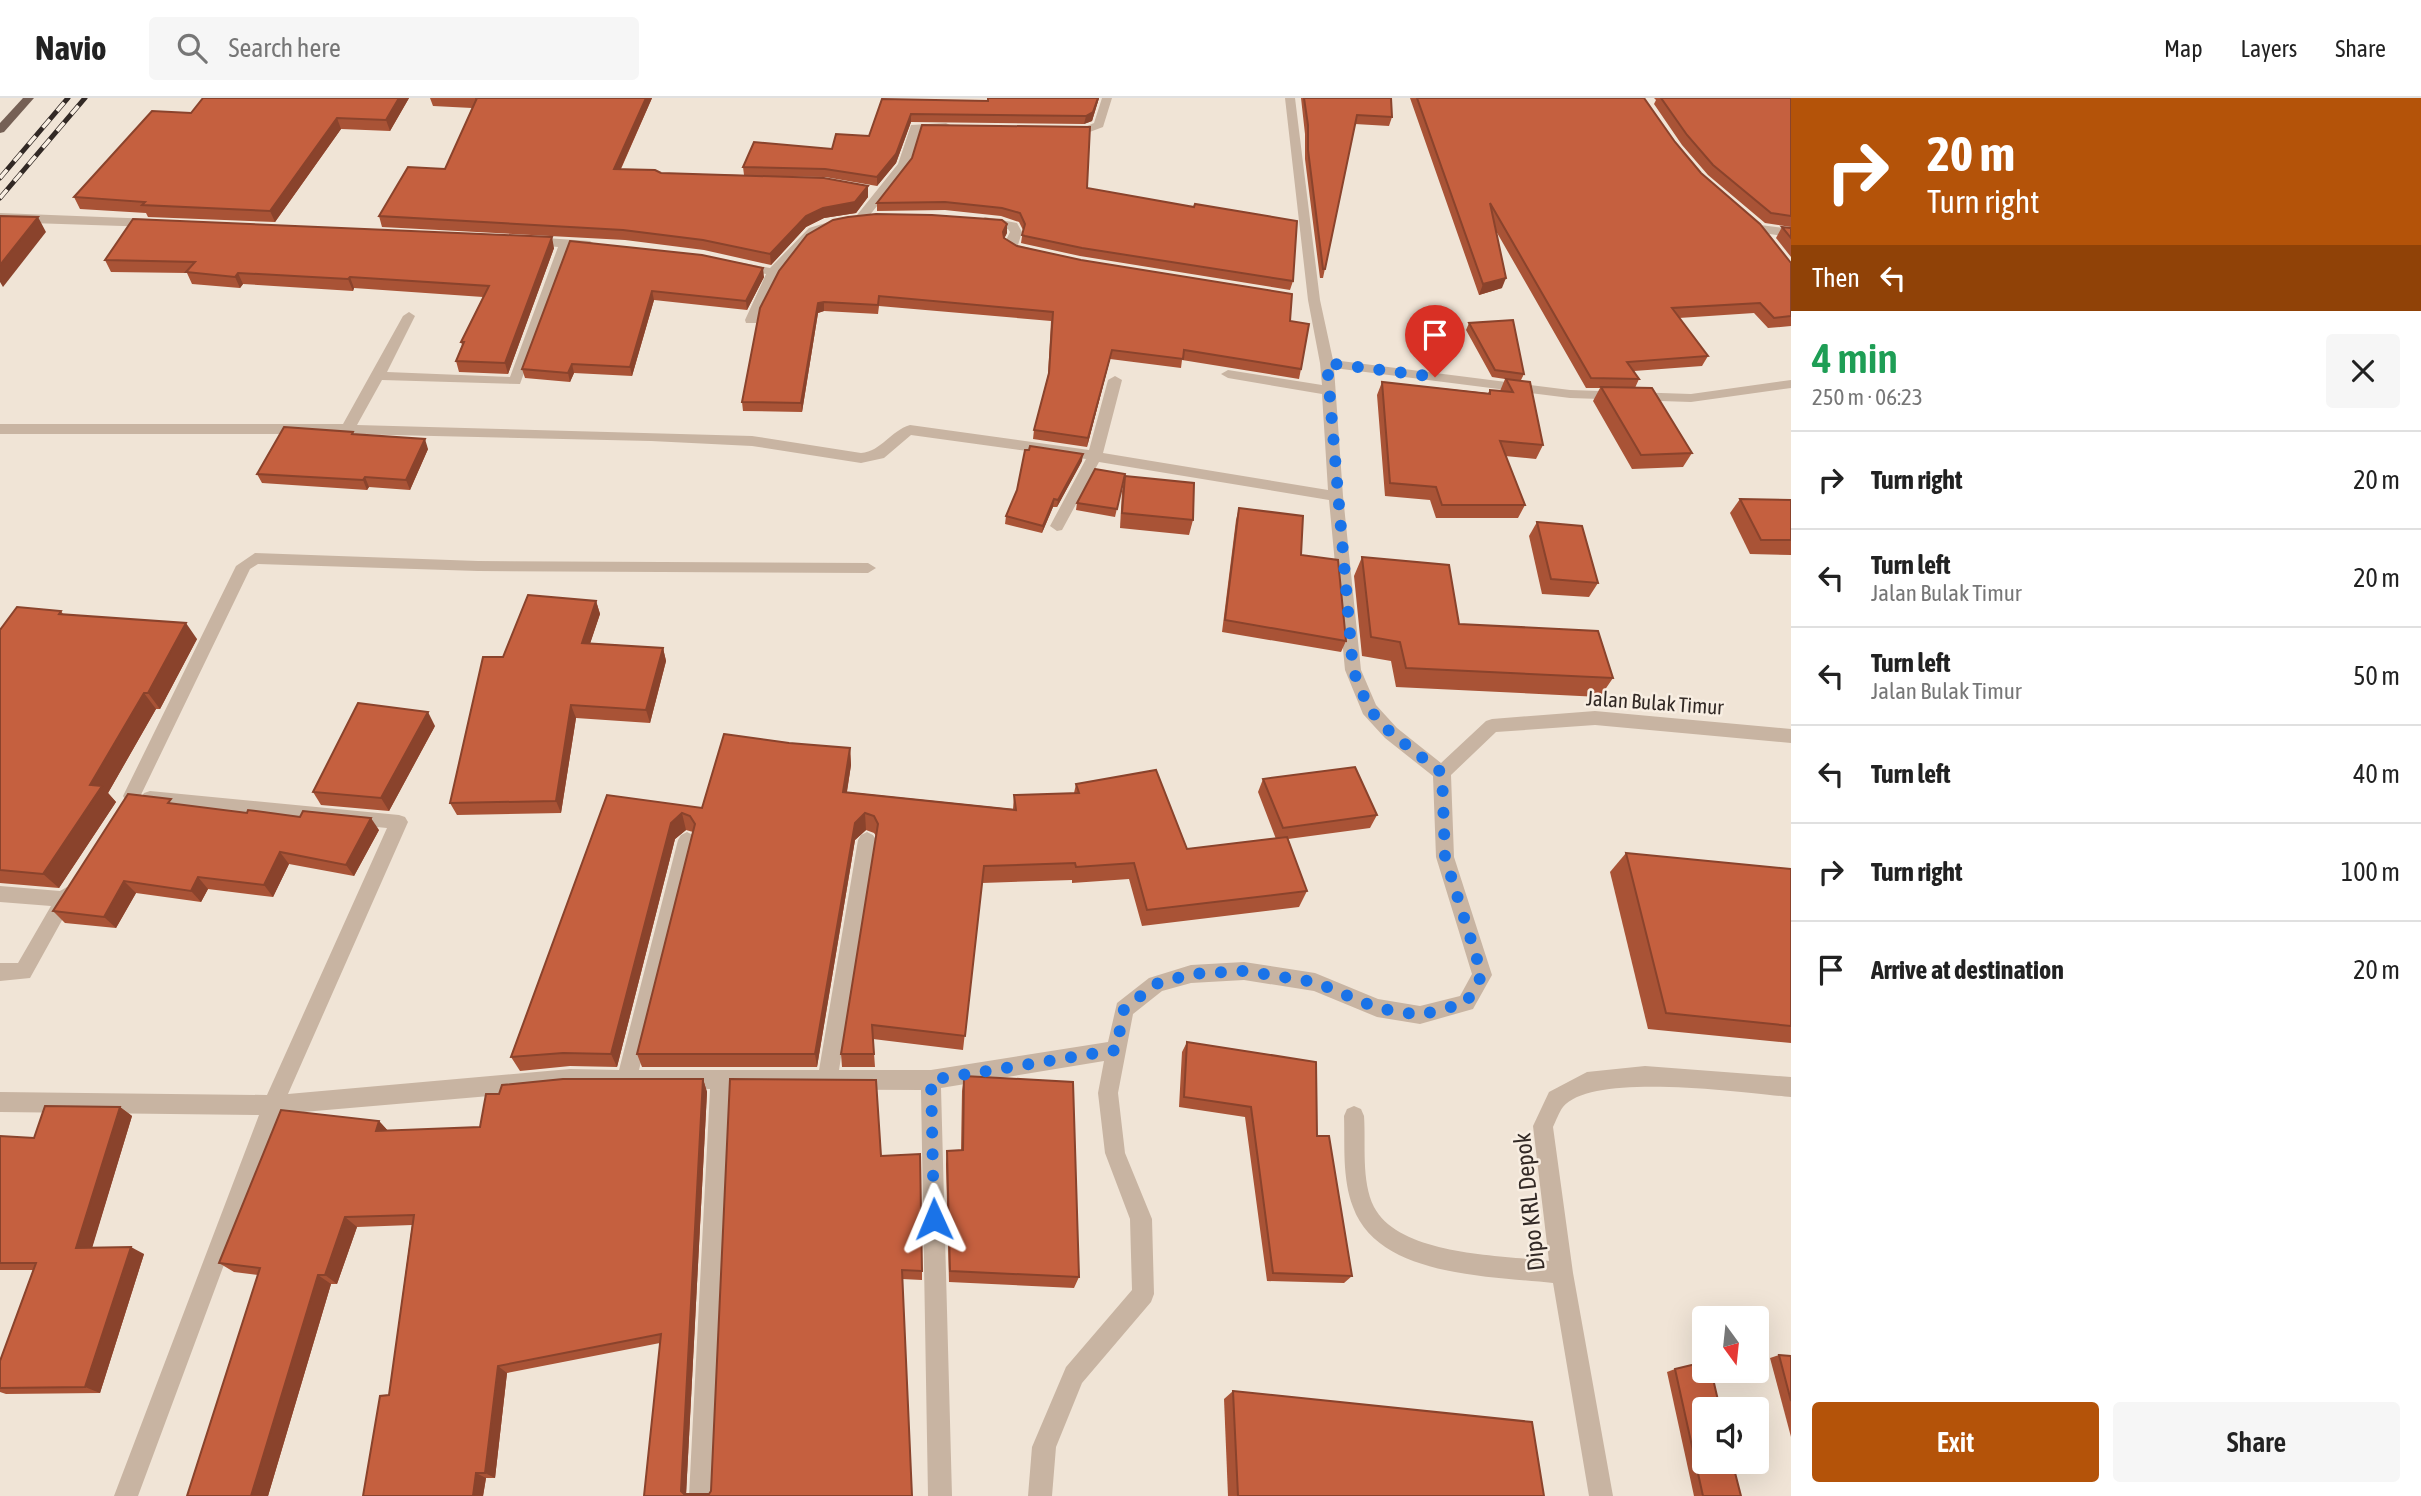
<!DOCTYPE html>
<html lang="en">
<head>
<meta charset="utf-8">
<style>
  :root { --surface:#fff; --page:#f6f6f6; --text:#222; --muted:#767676; --line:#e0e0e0; --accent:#b45309 }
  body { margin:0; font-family:"Asap Condensed",sans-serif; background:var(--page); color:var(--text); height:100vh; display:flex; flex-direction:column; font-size:26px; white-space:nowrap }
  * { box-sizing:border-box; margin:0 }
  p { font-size:23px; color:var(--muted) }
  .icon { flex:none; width:38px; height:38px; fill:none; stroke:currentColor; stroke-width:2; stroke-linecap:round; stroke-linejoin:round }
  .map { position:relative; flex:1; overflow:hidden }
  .drawer { display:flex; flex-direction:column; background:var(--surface); width:630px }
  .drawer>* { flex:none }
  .hud { background:#b45309; color:#fff; overflow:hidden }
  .needle { width:46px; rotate:165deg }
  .fabs { position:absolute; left:1692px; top:1208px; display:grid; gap:14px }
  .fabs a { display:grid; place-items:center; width:77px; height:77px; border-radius:7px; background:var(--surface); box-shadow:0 7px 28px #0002; font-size:35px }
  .pin { position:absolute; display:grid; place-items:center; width:60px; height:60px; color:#fff; margin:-72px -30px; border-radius:50% 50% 50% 0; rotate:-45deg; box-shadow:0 0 7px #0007 }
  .pin .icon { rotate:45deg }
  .me { position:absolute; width:77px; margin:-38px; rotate:359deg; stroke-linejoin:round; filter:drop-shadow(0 0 5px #0008) }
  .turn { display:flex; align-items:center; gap:24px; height:147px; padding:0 21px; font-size:32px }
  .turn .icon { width:91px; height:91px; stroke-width:2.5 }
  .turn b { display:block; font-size:49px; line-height:60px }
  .then { display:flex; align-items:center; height:66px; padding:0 21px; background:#0003; gap:14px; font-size:26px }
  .round { display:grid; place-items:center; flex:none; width:74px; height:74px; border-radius:7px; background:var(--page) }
  .overview { display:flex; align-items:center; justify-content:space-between; height:119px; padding:0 21px }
  h1 { font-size:42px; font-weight:600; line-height:52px; color:#1e9e55 }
  .primary-button { display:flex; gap:14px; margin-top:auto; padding:14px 21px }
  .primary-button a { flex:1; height:80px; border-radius:7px; background:var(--accent); color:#fff; font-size:28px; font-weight:600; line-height:80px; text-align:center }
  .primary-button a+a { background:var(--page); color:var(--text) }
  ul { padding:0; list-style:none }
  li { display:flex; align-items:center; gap:21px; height:98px; padding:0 21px; border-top:2px solid var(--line) }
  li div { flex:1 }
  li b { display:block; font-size:26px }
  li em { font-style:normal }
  header { display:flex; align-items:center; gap:42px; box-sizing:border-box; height:98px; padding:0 35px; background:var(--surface); border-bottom:2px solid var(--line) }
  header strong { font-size:33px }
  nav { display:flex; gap:38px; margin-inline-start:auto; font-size:24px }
  .search { width:490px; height:63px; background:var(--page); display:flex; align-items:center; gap:18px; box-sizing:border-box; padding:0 24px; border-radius:7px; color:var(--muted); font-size:26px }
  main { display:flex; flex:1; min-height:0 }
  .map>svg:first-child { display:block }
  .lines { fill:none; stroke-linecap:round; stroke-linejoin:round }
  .lane { fill:#c8b4a2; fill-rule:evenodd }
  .street { fill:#c8b4a2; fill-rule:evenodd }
  .primary { fill:#756055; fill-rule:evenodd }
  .rail-casing { stroke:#322925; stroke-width:5 }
  .rail { stroke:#f8eee2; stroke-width:3.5; stroke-dasharray:11; stroke-linecap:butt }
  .wall { fill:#a95336 }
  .shaded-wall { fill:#8a432c }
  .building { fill:#c5603f; stroke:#8a432c; stroke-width:2 }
  .route { stroke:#1a73e8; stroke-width:12; stroke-dasharray:0 21.6 }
  .labels { text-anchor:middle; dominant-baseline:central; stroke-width:5; stroke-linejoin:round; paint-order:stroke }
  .street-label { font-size:21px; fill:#322925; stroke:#f8eee2 }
  .near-street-label { font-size:24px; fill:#322925; stroke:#f8eee2 }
</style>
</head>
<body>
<header>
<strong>Navio</strong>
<div class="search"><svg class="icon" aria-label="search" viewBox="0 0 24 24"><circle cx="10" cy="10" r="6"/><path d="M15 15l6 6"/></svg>Search here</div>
<nav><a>Map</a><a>Layers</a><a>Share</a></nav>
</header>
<main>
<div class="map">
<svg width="1791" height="1398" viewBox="0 0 1791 1398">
  <rect width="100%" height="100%" fill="#f0e4d6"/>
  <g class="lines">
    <!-- lane -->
    <path class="lane" d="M1645 968 1791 979V999C1745 995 1592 973 1563 1009 1559 1014 1556 1023 1553 1029L1573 1175 1613 1398H1589L1553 1185C1490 1178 1378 1179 1353 1109 1342 1080 1345 1048 1344 1018L1347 1011 1354 1008 1361 1011 1364 1018C1366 1046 1361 1083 1374 1109 1400 1158 1501 1157 1549 1163L1533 1028 1549 994 1587 974Z"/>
    <!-- street -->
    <g class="street">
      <polygon points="1102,0 1112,0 1103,29 1087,35 1061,34 1061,30 1085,29 1094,25"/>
      <path d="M1285 0H1295L1320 202 1333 262 1570 292 1691 296 1791 282V290L1691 304 1570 300 1334 270 1343 398 1361 572 1376 607 1397 630 1441 665 1486 623 1492 621 1595 613 1791 631V645L1595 627 1496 634 1451 677 1454 759 1492 877 1473 911 1420 926 1377 919 1314 893 1244 882 1191 885 1162 893 1133 916 1118 995 1125 1055 1152 1121 1154 1196 1151 1204 1082 1285 1056 1349 1052 1398H1028L1032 1349 1066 1269 1132 1192 1130 1121 1105 1055 1098 995 1104 963 941 990 952 1398H928L921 992 731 991 713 1398H689L710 991H570L280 1016 138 1398H114L259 1017 0 1014V994L267 997 387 730 150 707 144 705 141 700 144 695 150 693 399 717 405 719 408 724 288 996 570 971 619 972 678 742 681 737 687 734 693 737 696 742 639 972H819L858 742 861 737 867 734 873 737 876 742 839 972H931L1108 944 1117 905 1149 880 1191 867 1244 864 1315 875 1378 901 1420 908 1460 898 1472 876 1436 759 1433 678 1385 640 1363 616 1345 572 1329 402 1099 364 1062 432 1057 433 1050 428 1086 361 911 337 884 360 861 365 752 348 651 343 347 336H0V326H343L403 218 409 214 415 218 387 274 510 279 558 149 526 146 524 143 530 139 590 143 596 147 590 151 570 149 520 286 382 282 357 327 752 338 861 355C882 353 890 333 910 327L1089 352 1108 282 1115 278 1122 282 1103 355 1328 392 1322 296 1228 280 1221 276 1228 272 1322 287 1320 265 1308 202Z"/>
      <polygon points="946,25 952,28 950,30 920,32 910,67 865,123 857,123 857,117 898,66 911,27"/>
      <polygon points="0,115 153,121 159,125 153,129 0,124"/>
      <polygon points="985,119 1017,125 1022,134 1018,147 1033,151 1033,157 1008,152 1005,144 1010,134 1008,131 981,126 979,123"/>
      <polygon points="842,120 846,121 846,127 817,136 779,175 757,222 756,225 746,225 745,222 766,176 738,170 738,164 770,170 809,130"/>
      <polygon points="1760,127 1791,131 1791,139 1756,134 1756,128"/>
      <polygon points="255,455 478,463 868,465 876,470 868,475 478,473 258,466 250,471 138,703 126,703 123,698 236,468"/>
      <polygon points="0,788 60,793 67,789 74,791 76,797 30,880 0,883 0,865 18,865 51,808 0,804"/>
    </g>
    <!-- primary -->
    <polygon class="primary" points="23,0 34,0 4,34 0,35 0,25"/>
    <defs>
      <g id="rail">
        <polyline points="0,80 68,0"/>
        <polyline points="0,100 85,0"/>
      </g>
    </defs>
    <!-- rail casing -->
    <use href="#rail" class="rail-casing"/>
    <!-- rail -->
    <use href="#rail" class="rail"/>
  </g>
  <!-- wall -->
  <g class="wall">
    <polygon points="203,0 409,0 390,33 341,31 275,124 148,119 146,115 80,111 74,99 191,15"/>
    <polygon points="430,0 652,0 621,71 661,75 744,77 743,69 832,51 869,38 882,1 988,3 988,0 1099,0 1092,23 1084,26 911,24 896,65 877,88 825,79 750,78 868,99 856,115 824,120 806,129 771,167 704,152 625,142 382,129 379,118 445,71 472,10 433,8"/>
    <polygon points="1301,0 1391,0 1392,19 1389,28 1355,26 1323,180 1320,180 1305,61 1305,36"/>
    <polygon points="1410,0 1644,0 1675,44 1701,75 1791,165 1791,228 1768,230 1754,215 1679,220 1708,258 1702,268 1634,273 1639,281 1635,290 1692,355 1683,369 1632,371 1593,303 1600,290 1586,290 1496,133 1502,190 1479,197"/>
    <polygon points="1654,0 1791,0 1791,129 1765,125 1708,77 1682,47 1654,6 1656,2"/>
    <polygon points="1087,90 1293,183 1290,192 1080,158 1025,146 1021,145 1023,132 1019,124 1001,118 945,112 877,113 877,105"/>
    <polygon points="1782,129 1791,140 1791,159 1776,140"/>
    <polygon points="1007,135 1004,140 1017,148 1290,223 1301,271 1299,281 1182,262 1181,270 1110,261 1087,349 1033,341 1034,332 1048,277 1051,223 879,208 878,216 824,213 818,215 802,314 743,313 742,304 760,210"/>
    <polygon points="570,143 764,179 747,212 654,202 632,278 574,275 570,284 525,280 522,271"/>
    <polygon points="554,150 508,276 459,274 456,263 462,247 461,244 483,199 354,190 353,193 243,186 240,190 192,186 187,175 111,174 105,162"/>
    <polygon points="1469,225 1524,276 1521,282 1543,347 1536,361 1505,358 1525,407 1518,420 1436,420 1430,402 1385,398 1377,297 1382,284 1488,295 1490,292 1500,293 1505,281 1492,279 1466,232"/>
    <polygon points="354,336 428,351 410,392 369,389 367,392 262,385 257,376"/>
    <polygon points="1082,363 1057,409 1053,409 1042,435 1005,426 1006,418"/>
    <polygon points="1125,376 1115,419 1076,412 1077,405"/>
    <polygon points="1125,378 1193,422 1189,437 1120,430 1122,393"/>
    <polygon points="1740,401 1791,402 1791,457 1750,456 1730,415"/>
    <polygon points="1239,410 1301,457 1346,543 1341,554 1222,534 1236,422"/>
    <polygon points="1537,424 1598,485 1589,499 1542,496 1529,438"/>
    <polygon points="1362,459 1459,526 1613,580 1600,599 1396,589 1391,563 1362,558 1354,478"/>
    <polygon points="596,503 600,516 590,545 663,550 666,563 650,625 576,620 561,715 457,717 450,705 503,559"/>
    <polygon points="61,513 63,516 197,541 160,611 156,611 108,695 116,704 59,790 0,785 0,532"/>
    <polygon points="435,628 389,713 321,707 313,694"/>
    <polygon points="789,645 850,650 851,667 847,694 1013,711 1014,697 1074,695 1076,686 1187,751 1276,741 1258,694 1263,681 1377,717 1370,730 1288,741 1307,793 1299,809 1142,828 1129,781 1072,785 1072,782 982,785 963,952 873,941 875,969 842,969 841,956 876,738 874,735 866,732 855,742 817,969 642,969 637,956 693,734 686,732 675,741 617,969 570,968 520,973 511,959 607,697 702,710"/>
    <polygon points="176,706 379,732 354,778 289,766 273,799 208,791 201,804 136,795 116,830 65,825 53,813"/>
    <polygon points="1626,755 1791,771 1791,945 1648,931 1610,774"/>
    <polygon points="1187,944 1317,1038 1352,1178 1344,1185 1267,1183 1245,1019 1179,1009 1182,954"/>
    <polygon points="964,978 1079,1179 1074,1190 949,1184 946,1066 947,1053 961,1052 962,993"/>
    <polygon points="703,981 707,994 686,1396 709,1396 711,1393 881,1058 922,1173 922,1182 902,1181 912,1398 644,1398 660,1245 507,1275 495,1380 486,1380 483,1398 389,1297 412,1127 357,1129 337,1186 331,1186 268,1398 187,1398 258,1177 234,1174 219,1165 379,1023 388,1033 480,1029 499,996"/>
    <polygon points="120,1009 132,1018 92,1149 144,1156 100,1295 6,1296 0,1294 0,1263 33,1172 0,1172 0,1038 34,1040"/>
    <polygon points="1779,1257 1791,1258 1791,1339 1770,1260"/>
    <polygon points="1675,1271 1741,1398 1694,1398 1667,1274"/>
    <polygon points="1233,1293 1544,1398 1228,1398 1224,1301"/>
  </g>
  <!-- shaded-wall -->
  <g class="shaded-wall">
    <polygon points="399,0 409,0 390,33 386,22"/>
    <polygon points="646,0 652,0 616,81 614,71"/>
    <polygon points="1098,0 1099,0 1092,23 1084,26 1086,18"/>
    <polygon points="911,16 911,24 896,65 877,88 877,79"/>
    <polygon points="337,20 341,31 275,124 270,113"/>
    <polygon points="868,88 868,99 856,115 824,120 806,129 771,167 770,156 806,118"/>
    <polygon points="38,119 46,134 3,189 0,184 0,167"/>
    <polygon points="1007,126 1007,135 1003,143 1003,134"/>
    <polygon points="552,139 554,150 508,276 505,265"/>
    <polygon points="763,170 764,179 747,212 746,203"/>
    <polygon points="238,175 243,186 240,190 235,179"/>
    <polygon points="350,179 354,190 353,193 348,181"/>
    <polygon points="1506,180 1502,190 1479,197 1483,186"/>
    <polygon points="652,193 654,202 632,278 630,269"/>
    <polygon points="824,204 824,213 818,215 802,314 801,305 818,205"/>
    <polygon points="1112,252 1110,261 1087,349 1088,340"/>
    <polygon points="572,266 574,275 570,284 568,275"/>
    <polygon points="425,341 428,351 410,392 406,382"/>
    <polygon points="1083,356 1082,363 1057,409 1058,402"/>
    <polygon points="365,379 369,389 367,392 363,382"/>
    <polygon points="1054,401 1053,409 1042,435 1043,428"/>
    <polygon points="596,503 600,516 586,558 582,545"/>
    <polygon points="186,525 197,541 160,611 148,595"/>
    <polygon points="663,550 666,563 650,625 646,612"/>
    <polygon points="144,595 156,611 108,695 116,704 59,790 43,776 90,687"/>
    <polygon points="571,607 576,620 561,715 556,703"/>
    <polygon points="428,614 435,628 389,713 381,700"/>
    <polygon points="850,650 851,667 844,711 843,694"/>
    <polygon points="682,715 686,732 675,741 617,969 611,956 671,725"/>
    <polygon points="865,715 866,732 855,742 817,969 815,956 855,725"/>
    <polygon points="371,720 379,732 354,778 346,767"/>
    <polygon points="280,754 289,766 273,799 264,787"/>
    <polygon points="198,779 208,791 201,804 191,793"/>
    <polygon points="124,783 136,795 116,830 104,819"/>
    <polygon points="703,981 707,994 686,1398 681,1393"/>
    <polygon points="120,1009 132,1018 90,1157 76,1150"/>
    <polygon points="379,1023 390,1035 376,1033"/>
    <polygon points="345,1119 357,1129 337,1186 325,1177"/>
    <polygon points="131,1149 144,1156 100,1295 85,1289"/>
    <polygon points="318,1177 331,1186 268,1398 251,1398"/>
    <polygon points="498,1268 507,1275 495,1380 485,1375"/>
    <polygon points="476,1375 486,1380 483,1398 473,1398"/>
  </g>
  <!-- building -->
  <g class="building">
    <polygon points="203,0 399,0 386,22 337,20 270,113 142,107 145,104 74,99 152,13 191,15"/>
    <polygon points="475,0 646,0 614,71 655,72 661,75 824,80 868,88 855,104 823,110 806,118 770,156 703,142 623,132 379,118 408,69 445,71 477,0"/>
    <polygon points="988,0 1098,0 1093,14 1086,18 911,16 896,56 877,79 825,71 743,69 754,44 832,51 836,36 869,38 882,1 988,3"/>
    <polygon points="1304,0 1391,0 1392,19 1357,17 1325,171 1323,171 1308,52 1308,27"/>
    <polygon points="1417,0 1644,0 1675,44 1701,75 1760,126 1791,165 1791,218 1774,220 1760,205 1672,210 1708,258 1627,264 1639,281 1591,280 1490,105 1506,180 1483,186"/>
    <polygon points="1661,0 1791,0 1791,118 1771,115 1713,67 1687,37"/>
    <polygon points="922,27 1090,29 1087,90 1194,109 1195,106 1297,123 1293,183 1082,150 1025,138 1022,137 1025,126 1020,115 1002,110 945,104 877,105 912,60"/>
    <polygon points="876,116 932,117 1002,122 1007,126 1003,134 1004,140 1017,148 1081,162 1292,196 1290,223 1309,226 1301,271 1184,252 1183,261 1112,252 1088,340 1034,332 1049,275 1053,214 879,198 878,207 824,204 818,205 801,305 742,304 760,210 779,173 807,137 833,122 848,119"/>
    <polygon points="0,118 38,119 0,167"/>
    <polygon points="133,121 552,139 505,265 456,263 464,244 461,244 489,188 350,179 348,181 238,175 235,179 186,174 195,164 105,162"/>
    <polygon points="1782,129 1791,130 1791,140"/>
    <polygon points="570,143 702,157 763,170 746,203 652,193 630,269 572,266 568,275 522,271"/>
    <polygon points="1513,222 1524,276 1495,272 1469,225"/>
    <polygon points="1506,281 1530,284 1543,347 1500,343 1525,407 1442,407 1436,389 1390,385 1382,284 1490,296 1490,292 1513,294"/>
    <polygon points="1601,289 1652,290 1692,355 1641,357"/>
    <polygon points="284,329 353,334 352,336 425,341 406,382 365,379 363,382 257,376"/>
    <polygon points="1030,348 1083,356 1058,402 1054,401 1043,428 1006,418 1017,392 1025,352 1029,352"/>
    <polygon points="1095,371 1125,376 1117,411 1077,405"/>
    <polygon points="1125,378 1194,385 1193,422 1122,415"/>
    <polygon points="1740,401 1791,402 1791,442 1761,442"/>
    <polygon points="1239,410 1303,418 1301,457 1338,462 1346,543 1225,522"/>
    <polygon points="1537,424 1582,428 1598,485 1551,481"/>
    <polygon points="1362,459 1449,467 1459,526 1598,533 1613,580 1406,570 1400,544 1371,539"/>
    <polygon points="528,497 596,503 582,545 663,550 646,612 571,607 556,703 450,705 483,559 503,559"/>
    <polygon points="17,509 61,513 59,516 186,525 148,595 144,595 90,687 102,688 43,776 0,772 0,532"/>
    <polygon points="358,605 428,614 381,700 313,694"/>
    <polygon points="724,636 789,645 850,650 843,694 1016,712 1014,697 1079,695 1076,686 1156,672 1187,751 1287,739 1307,793 1147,812 1134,765 1076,769 1075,765 984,768 965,938 872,927 874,956 841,956 878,726 874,718 865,715 855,725 815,956 637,956 695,726 690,718 682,715 671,725 611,956 563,955 511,959 607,697 702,710"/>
    <polygon points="1355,669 1377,717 1283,730 1263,681"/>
    <polygon points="128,696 171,701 168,705 247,715 248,712 300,719 303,713 371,720 346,767 280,754 264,787 198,779 191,793 124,783 104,819 53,813"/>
    <polygon points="1626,755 1791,771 1791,928 1666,915"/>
    <polygon points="1187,944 1316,964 1317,1038 1329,1038 1352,1178 1273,1175 1251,1009 1184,999"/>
    <polygon points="964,978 1073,984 1079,1179 950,1173 947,1053 963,1052"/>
    <polygon points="563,981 703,981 681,1393 684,1396 709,1396 711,1393 730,981 876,982 881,1058 920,1056 922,1173 902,1172 912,1398 644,1398 661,1236 498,1268 485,1375 476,1375 473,1398 363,1398 380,1298 389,1297 414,1117 345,1119 325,1177 318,1177 251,1398 187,1398 260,1170 219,1165 281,1012 379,1023 376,1033 480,1029 486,996 499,996 502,987"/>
    <polygon points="45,1008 120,1009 76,1150 131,1149 85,1289 0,1290 0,1263 36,1165 0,1165 0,1038 34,1040"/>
    <polygon points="1779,1257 1791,1258 1791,1303"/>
    <polygon points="1704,1264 1704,1272 1711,1272 1720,1311 1704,1311 1704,1363 1732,1363 1741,1398 1703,1398 1675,1271"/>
    <polygon points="1233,1293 1532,1324 1544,1398 1238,1398"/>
  </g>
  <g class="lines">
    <!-- route -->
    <polyline class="route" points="934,1121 931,982 1116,952 1124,911 1156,886 1191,876 1244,873 1315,884 1377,910 1420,917 1466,905 1482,877 1445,759 1442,675 1391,635 1369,611 1353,572 1327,265 1435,279"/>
  </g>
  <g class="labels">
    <!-- street labels -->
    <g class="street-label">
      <text transform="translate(1655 604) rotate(4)">Jalan Bulak Timur</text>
    </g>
    <!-- near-street labels -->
    <g class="near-street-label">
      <text transform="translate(1529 1104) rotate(-96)">Dipo KRL Depok</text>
    </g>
  </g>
</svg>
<div class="fabs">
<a><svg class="needle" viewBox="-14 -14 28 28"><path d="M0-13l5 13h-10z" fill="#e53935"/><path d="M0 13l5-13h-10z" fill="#767676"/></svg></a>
<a><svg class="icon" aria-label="sound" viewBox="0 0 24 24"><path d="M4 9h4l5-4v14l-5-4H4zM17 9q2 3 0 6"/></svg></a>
</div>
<div class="pin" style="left:1435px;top:279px;background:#d93025"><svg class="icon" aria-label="arrive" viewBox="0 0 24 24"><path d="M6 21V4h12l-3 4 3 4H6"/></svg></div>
<svg class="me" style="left:934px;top:1121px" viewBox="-20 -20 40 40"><path d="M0-17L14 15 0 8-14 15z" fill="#1a73e8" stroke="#fff" stroke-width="4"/></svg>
</div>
<section class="drawer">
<div class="hud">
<div class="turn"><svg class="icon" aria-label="right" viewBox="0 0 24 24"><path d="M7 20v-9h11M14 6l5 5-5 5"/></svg><div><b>20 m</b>Turn right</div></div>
<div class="then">Then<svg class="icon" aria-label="left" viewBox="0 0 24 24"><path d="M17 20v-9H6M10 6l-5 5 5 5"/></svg></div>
</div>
<div class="overview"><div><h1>4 min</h1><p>250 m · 06:23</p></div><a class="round"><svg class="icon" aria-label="close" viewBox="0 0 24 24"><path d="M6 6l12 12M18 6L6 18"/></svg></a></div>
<ul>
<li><svg class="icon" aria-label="right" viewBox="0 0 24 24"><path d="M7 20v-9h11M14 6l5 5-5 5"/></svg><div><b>Turn right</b></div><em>20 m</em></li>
<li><svg class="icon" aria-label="left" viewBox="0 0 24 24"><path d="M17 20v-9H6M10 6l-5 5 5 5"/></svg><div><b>Turn left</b><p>Jalan Bulak Timur</p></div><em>20 m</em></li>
<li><svg class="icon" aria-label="left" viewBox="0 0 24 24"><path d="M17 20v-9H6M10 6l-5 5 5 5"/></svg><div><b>Turn left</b><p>Jalan Bulak Timur</p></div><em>50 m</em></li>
<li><svg class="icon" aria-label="left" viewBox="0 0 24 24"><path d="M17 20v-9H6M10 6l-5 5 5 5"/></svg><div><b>Turn left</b></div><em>40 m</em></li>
<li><svg class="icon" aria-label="right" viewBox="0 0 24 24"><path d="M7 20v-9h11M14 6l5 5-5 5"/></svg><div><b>Turn right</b></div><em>100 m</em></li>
<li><svg class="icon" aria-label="arrive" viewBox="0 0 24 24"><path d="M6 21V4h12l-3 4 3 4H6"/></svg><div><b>Arrive at destination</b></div><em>20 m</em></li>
</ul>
<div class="primary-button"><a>Exit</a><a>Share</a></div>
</section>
</main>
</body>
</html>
